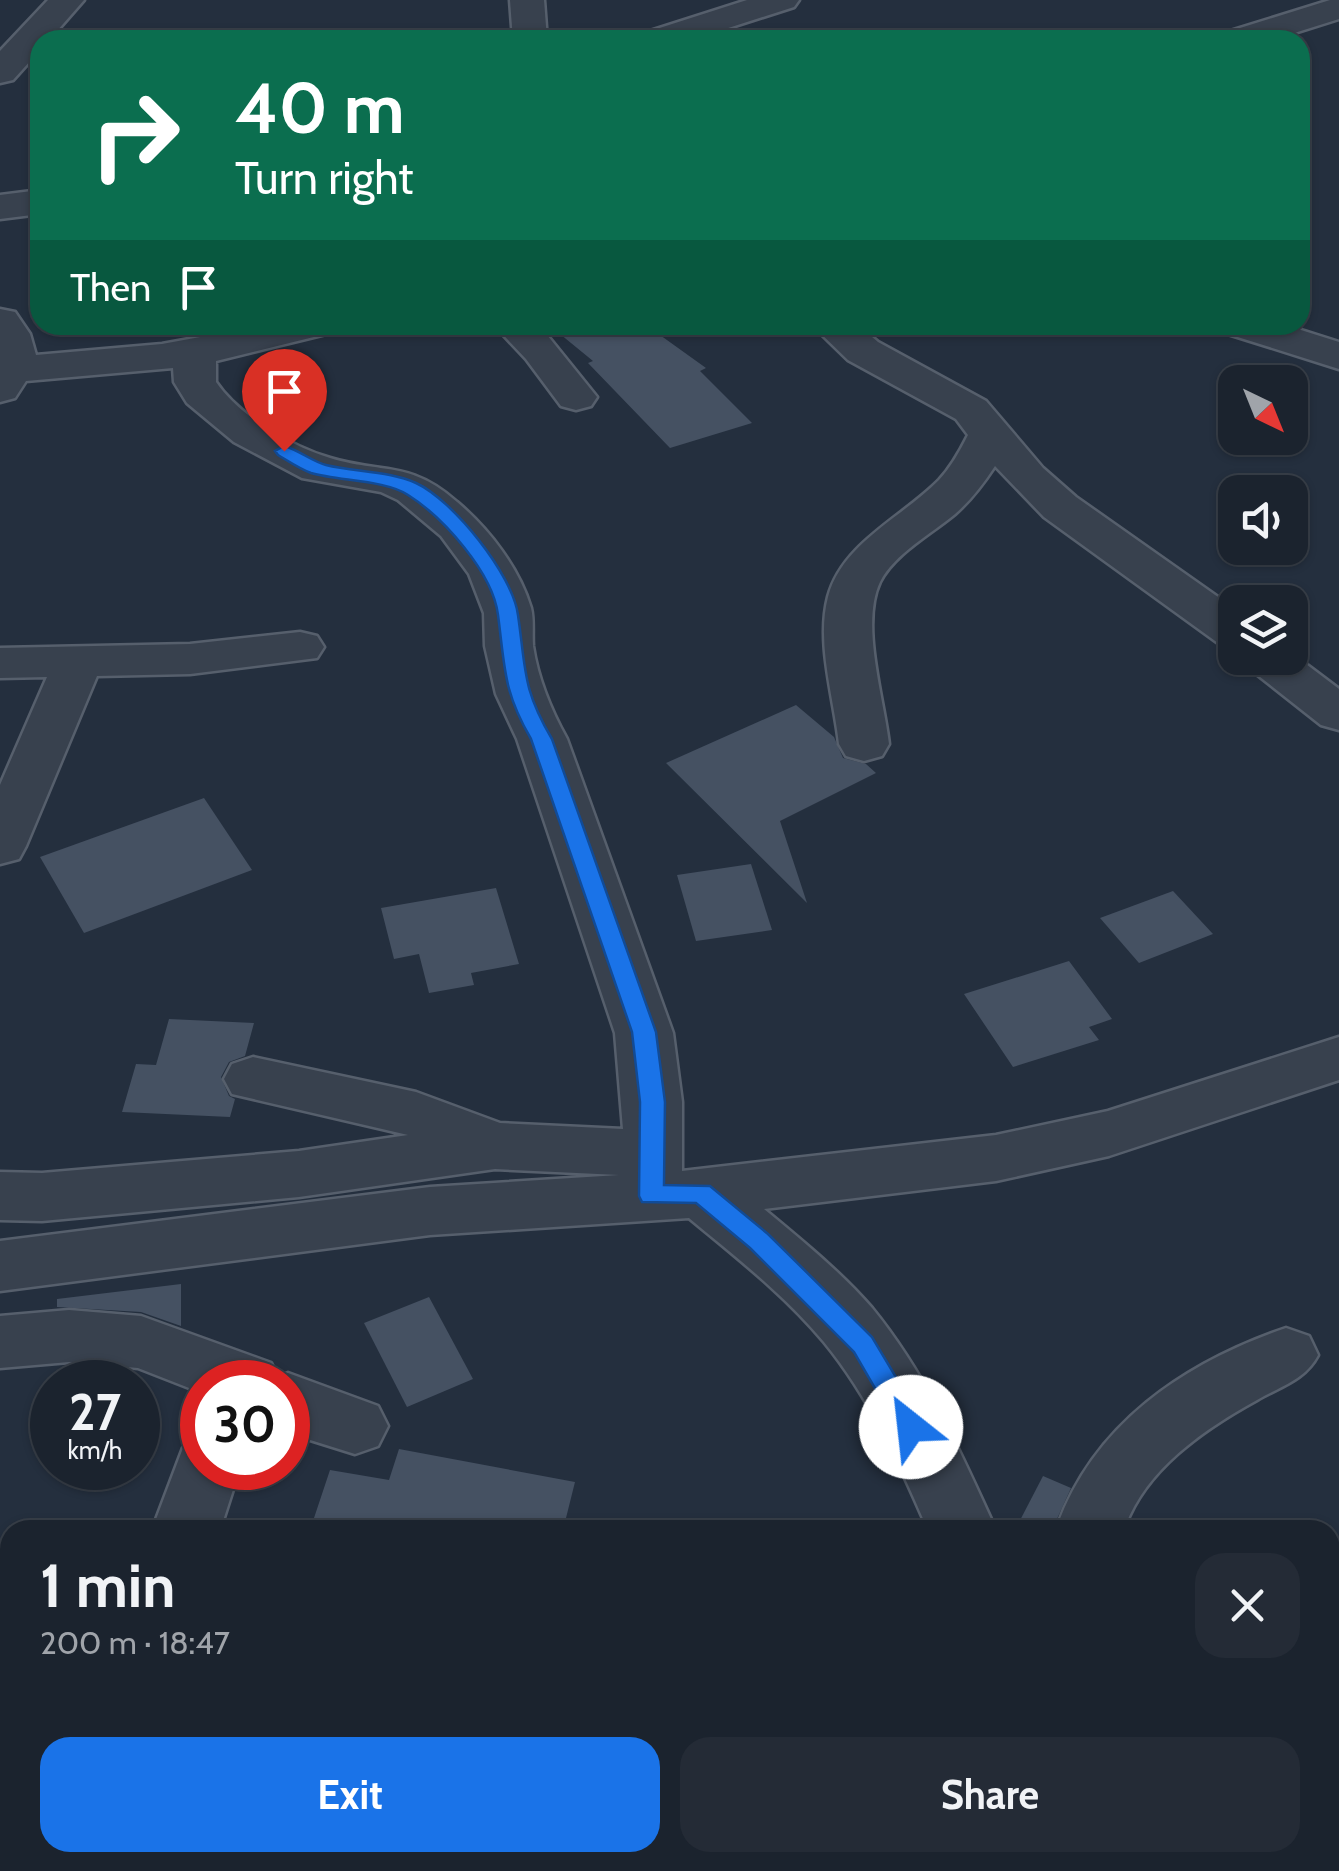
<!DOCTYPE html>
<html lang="en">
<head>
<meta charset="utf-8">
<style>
  :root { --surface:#1b232e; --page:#242b36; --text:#f1f3f6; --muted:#a0a4aa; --line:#39404a; --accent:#1a73e8 }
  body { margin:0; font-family:Cabin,sans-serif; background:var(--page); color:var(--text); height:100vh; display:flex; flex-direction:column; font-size:38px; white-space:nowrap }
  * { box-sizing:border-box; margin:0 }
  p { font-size:32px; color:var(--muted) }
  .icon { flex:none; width:55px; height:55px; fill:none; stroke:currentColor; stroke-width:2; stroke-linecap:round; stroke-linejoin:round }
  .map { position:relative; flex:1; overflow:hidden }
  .side { position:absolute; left:0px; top:1520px; width:1340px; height:352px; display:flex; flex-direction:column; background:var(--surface); border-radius:30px 30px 0 0; box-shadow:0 2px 8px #0004,0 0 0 2px var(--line) }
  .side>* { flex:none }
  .top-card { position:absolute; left:30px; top:30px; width:1280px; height:305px; border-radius:30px; box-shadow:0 2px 8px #0004,0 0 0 2px var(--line); background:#0b6e4f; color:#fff; overflow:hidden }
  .needle { width:65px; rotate:137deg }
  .buttons { position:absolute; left:1218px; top:365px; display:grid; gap:20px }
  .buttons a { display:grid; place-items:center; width:90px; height:90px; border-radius:20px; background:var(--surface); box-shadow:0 2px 8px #0004,0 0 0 2px var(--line); font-size:50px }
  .speed { position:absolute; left:30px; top:1360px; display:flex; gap:20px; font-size:50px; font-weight:700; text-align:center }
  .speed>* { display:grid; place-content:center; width:130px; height:130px; border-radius:50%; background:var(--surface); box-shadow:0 2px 8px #0004,0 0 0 2px var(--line); line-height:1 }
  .speed small { font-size:25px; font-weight:400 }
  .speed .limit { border:15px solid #d22; background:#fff; color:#111 }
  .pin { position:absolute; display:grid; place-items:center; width:85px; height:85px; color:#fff; margin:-102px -42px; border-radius:50% 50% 50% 0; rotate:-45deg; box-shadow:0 0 10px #0007 }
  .pin .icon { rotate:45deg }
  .me { position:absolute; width:110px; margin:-55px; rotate:331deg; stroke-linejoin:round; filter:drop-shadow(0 0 8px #0008) }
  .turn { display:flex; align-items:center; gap:35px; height:210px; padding:0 40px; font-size:45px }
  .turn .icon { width:130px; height:130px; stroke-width:2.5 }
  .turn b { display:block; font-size:70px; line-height:85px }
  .then { display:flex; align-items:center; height:95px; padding:0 40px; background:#0003; gap:20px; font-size:38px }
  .round { display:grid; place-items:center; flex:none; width:105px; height:105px; border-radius:30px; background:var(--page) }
  .headline { display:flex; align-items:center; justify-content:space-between; height:170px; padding:0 40px }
  h1 { font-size:60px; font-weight:800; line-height:75px }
  .cta { display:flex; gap:20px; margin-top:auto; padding:20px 40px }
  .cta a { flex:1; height:115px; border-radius:30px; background:var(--accent); color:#fff; font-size:40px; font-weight:800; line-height:115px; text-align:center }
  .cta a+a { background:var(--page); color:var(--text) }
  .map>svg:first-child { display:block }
  .building { fill:#455162 }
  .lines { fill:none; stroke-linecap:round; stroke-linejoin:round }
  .minor-casing { stroke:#565f6c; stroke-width:5 }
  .minor { fill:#38414e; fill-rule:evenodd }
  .route { fill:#1a73e8; stroke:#114b97; stroke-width:2.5 }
</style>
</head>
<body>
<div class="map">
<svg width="1339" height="1871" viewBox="0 0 1339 1871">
  <rect width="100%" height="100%" fill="#242f3e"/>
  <!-- building -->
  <g class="building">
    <polygon points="549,325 646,325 706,368 700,371 752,423 670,448 588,363 593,361"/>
    <polygon points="796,705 834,737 843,758 866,764 876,773 780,821 807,903 666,763"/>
    <polygon points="204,798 252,870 84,933 40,857"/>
    <polygon points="751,864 772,930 696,941 677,875"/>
    <polygon points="496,888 519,964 471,973 474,985 429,993 419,954 394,959 381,908"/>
    <polygon points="1173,891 1213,934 1139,963 1100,918"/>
    <polygon points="1069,961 1112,1019 1089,1027 1099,1040 1013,1067 964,994"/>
    <polygon points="169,1019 254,1023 245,1056 229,1062 221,1077 229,1096 235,1099 230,1117 122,1112 136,1064 156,1065"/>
    <polygon points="181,1284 181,1326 141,1312 57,1307 57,1299"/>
    <polygon points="429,1297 473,1379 407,1407 364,1323"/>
    <polygon points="399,1449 575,1482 563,1530 310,1530 330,1470 389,1480"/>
    <polygon points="1043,1476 1071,1488 1052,1530 1015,1530"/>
  </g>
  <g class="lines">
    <defs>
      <g id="minor">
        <polygon points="48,0 84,0 49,40 40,40 40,50 13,80 0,83 0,51"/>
        <polygon points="510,0 544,0 547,40 513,40"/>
        <polygon points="747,0 799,0 794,7 691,40 639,40 644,33"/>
        <polygon points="1330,0 1339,0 1339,19 1272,40 1219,40 1224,33"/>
        <polygon points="40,190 40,214 0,219 0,195"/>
        <path d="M0 309 15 312 30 334 36 355 162 344 266 325H332L326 334 216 361V382C238 415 292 447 330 458 382 474 410 460 457 502 489 529 519 568 531 608 534 620 532 633 533 646 538 679 551 710 567 739L673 1033 682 1102V1171L996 1135 1108 1111 1339 1037V1080L1109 1156 996 1181 764 1209C801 1240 840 1271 872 1308 926 1374 961 1453 996 1530H928C900 1465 870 1398 824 1342 785 1295 736 1257 689 1218L430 1235 0 1291V1241L430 1187 619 1175 495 1169 299 1197 42 1221 0 1220V1172L42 1173 299 1151 408 1135 232 1094 224 1079 232 1064 253 1057 416 1092 500 1123 623 1129 615 1033 517 739 496 694 485 646 484 613 469 574 441 536 398 500 381 492 302 478 234 442 187 403 174 382 173 368 26 381 15 398 0 402Z"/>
        <polygon points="494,325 539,325 597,397 591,406 576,410 561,406 526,359"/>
        <path d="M812 325H858L878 342 986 401 1043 468 1076 497 1235 609V647L1218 643 1044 517 995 466C983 484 971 500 955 514 931 534 894 554 880 582 860 624 884 699 889 744L882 756 864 761 846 756 839 744C834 698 816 643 828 597 842 543 903 517 939 480 951 467 960 451 968 435L956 419 848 360Z"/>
        <polygon points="1222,325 1285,325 1339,342 1339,369 1228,334"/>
        <polygon points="300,632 317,636 324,647 317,658 190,674 97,676 26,846 19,859 0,864 0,785 47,677 0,678 0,648 190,644"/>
        <polygon points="1290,652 1339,689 1339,730 1321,725 1250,669 1243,658 1290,658"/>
        <polygon points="69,1310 141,1316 271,1363 278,1377 288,1373 378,1406 388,1426 378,1446 355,1454 288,1433 288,1382 202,1382 202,1393 138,1368 69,1362 0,1368 0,1316"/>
        <path d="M1286 1328 1309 1336 1318 1355C1305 1380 1281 1386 1257 1400 1204 1429 1143 1471 1124 1530H1056C1092 1425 1184 1363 1286 1328Z"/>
        <polygon points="202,1441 202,1468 240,1468 220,1530 152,1530 183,1448"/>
        <polygon points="1330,1577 1339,1578 1339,1642 1330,1641"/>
        <polygon points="0,1696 10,1700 10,1774 0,1770"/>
        <polygon points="10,1829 10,1862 57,1862 55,1871 0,1871 0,1833"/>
        <polygon points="1045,1862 1121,1862 1122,1871 1046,1871"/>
      </g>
    </defs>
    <!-- minor casing -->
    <use href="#minor" class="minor-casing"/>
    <!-- minor -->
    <use href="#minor" class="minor"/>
  </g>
  <!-- route -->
  <path class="route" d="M284 446C299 450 311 461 326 465 354 472 390 471 416 483 453 500 513 575 518 615 526 670 522 688 552 739L656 1032 665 1102 664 1185 710 1186 768 1234 872 1337 921 1419 925 1427 921 1435 911 1439 902 1435 854 1352 750 1248 696 1203 642 1202 639 1196 640 1102 632 1032 531 739C503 691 505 668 498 615 493 573 443 517 408 495 386 480 338 481 311 473 300 469 288 461 278 455L275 451Z"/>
</svg>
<div class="buttons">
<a><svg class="needle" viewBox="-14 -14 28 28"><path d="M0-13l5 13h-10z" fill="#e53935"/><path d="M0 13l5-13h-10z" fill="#a0a4aa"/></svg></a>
<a><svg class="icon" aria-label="sound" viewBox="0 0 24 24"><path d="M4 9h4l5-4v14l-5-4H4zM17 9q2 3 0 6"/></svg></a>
<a><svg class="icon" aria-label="layers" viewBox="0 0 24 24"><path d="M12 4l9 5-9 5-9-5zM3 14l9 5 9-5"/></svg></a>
</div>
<div class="speed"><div>27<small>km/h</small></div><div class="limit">30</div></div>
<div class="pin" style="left:284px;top:451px;background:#d93025"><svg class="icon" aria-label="arrive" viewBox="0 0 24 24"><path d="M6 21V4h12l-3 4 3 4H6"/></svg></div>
<svg class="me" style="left:911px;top:1427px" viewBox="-20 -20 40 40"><circle r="19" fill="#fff"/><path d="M0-13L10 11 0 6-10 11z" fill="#1a73e8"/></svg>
<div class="top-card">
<div class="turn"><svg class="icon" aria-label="right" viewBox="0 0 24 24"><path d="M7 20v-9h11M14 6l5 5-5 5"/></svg><div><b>40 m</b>Turn right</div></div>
<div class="then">Then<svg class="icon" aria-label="arrive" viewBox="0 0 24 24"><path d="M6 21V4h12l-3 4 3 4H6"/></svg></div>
</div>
<section class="side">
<div class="headline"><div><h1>1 min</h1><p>200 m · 18:47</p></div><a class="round"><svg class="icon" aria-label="close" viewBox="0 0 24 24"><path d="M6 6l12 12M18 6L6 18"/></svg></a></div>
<div class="cta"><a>Exit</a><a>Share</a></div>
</section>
</div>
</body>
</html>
